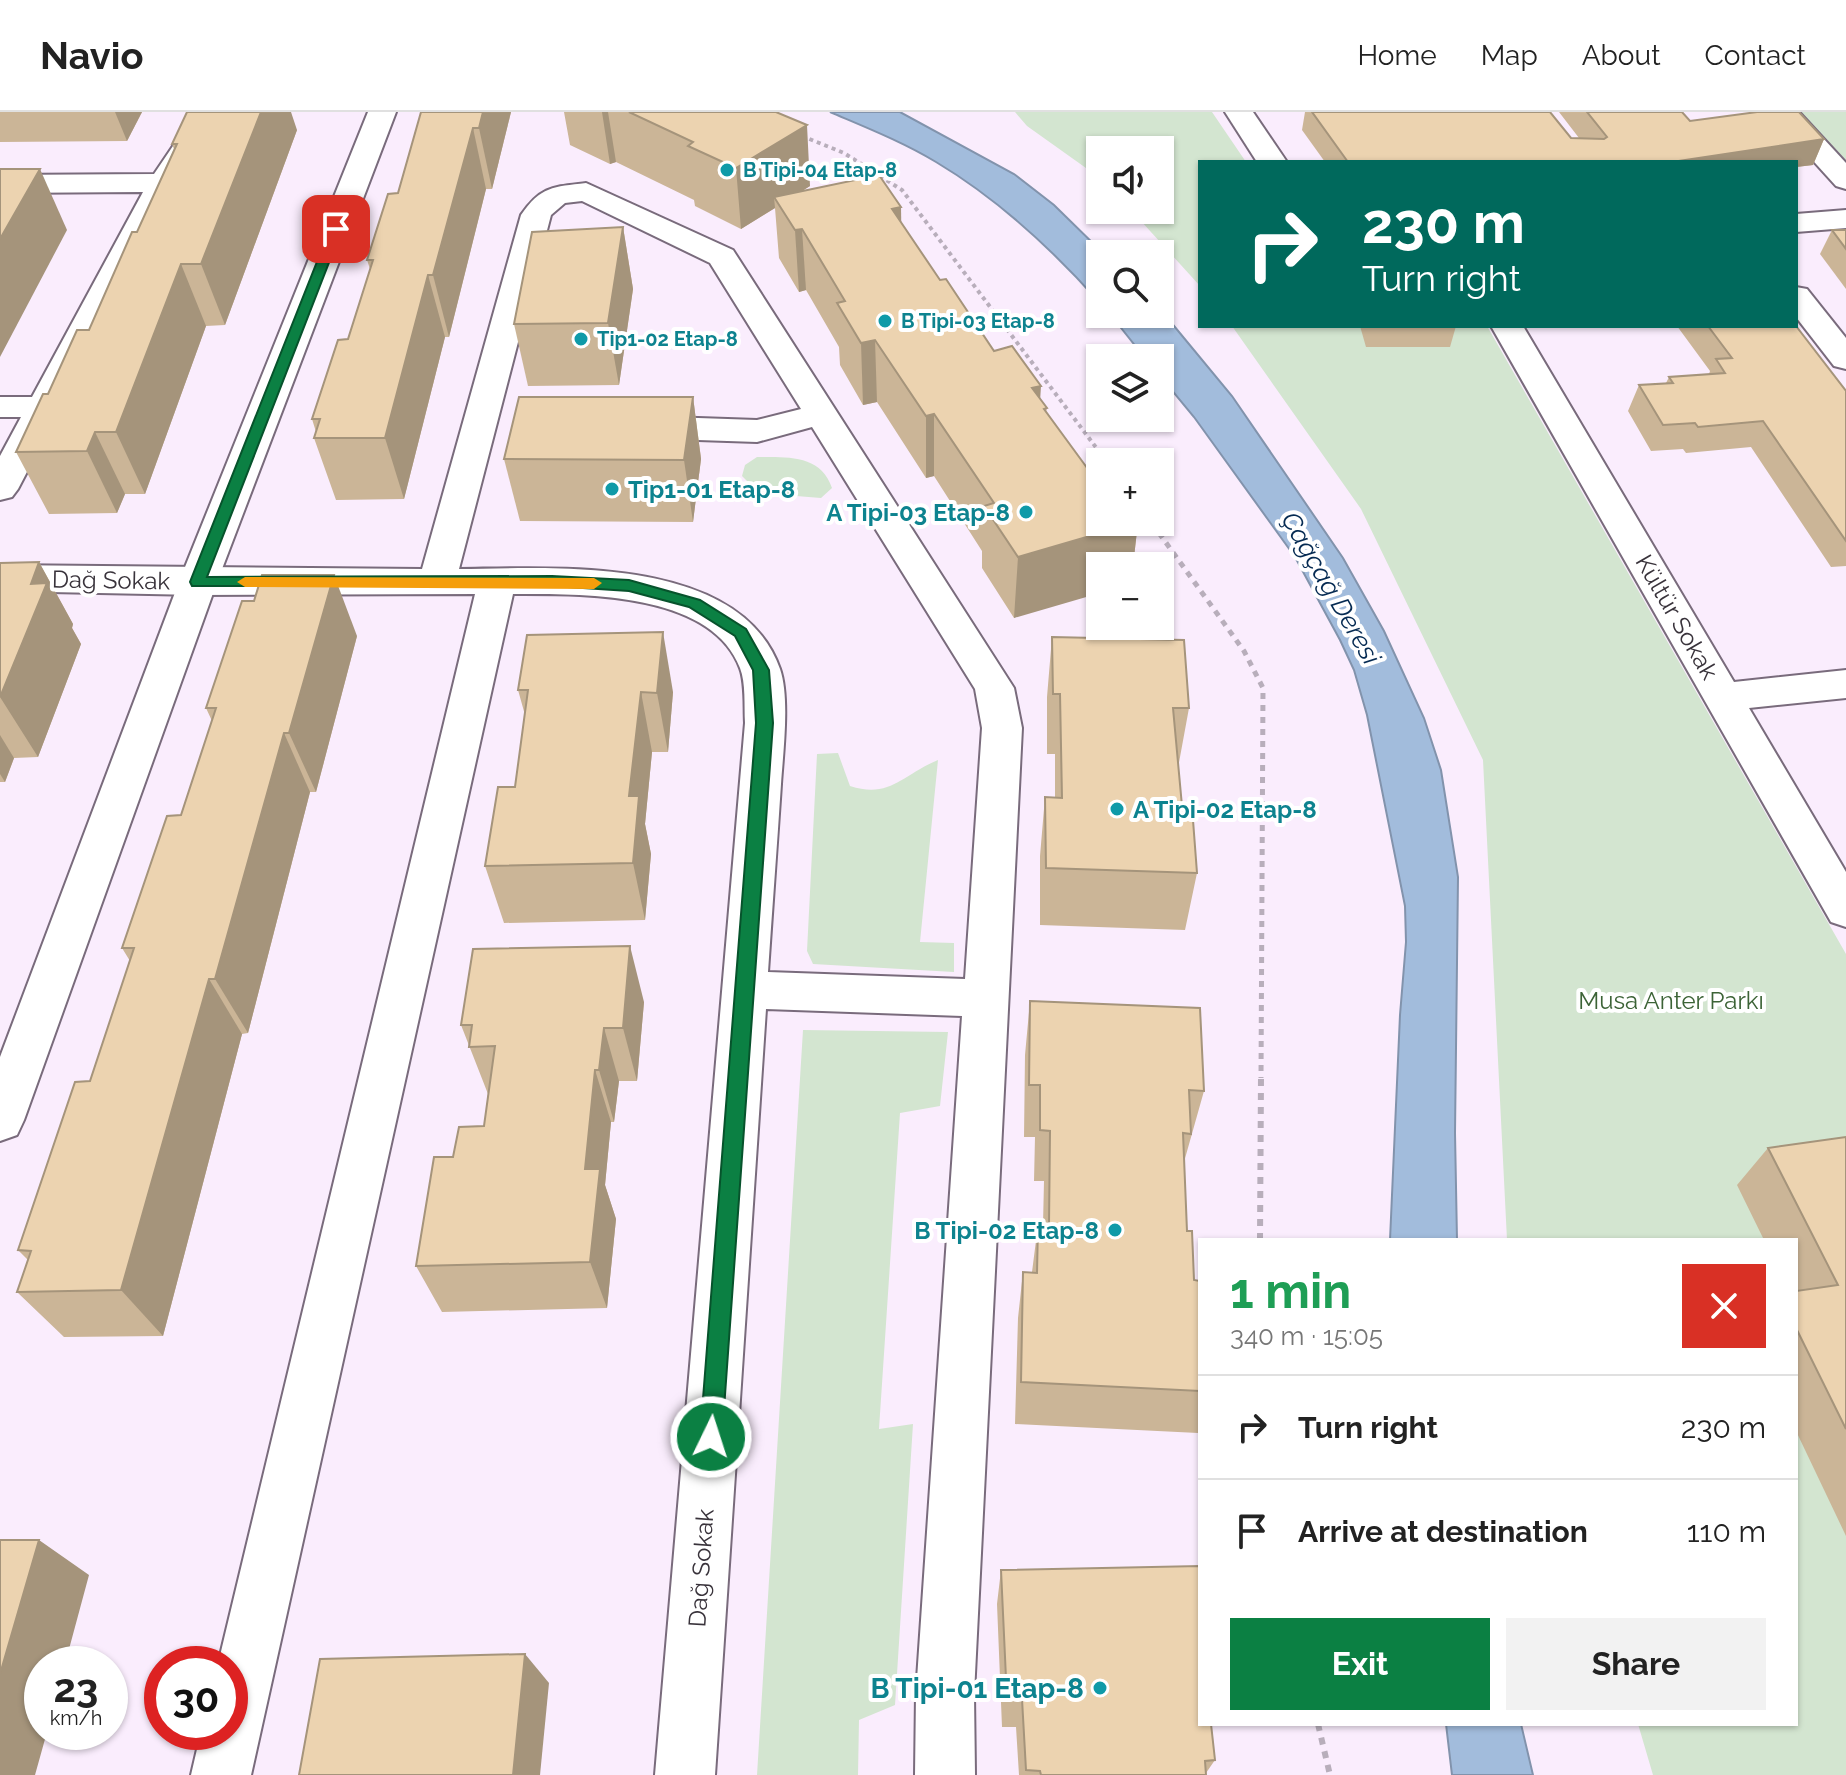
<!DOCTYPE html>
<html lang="en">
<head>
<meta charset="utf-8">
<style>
  :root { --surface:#fff; --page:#f2f2f2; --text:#222; --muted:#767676; --line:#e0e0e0; --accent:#0b8043 }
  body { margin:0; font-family:Raleway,sans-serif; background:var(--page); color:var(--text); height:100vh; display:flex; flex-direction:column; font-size:30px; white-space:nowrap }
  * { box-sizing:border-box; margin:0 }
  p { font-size:26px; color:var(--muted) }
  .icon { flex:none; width:44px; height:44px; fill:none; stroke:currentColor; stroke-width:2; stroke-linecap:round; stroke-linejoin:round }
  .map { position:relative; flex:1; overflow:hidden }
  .drawer { position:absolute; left:1198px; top:1126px; width:600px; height:488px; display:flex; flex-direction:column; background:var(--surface); border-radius:0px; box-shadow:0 2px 6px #0004 }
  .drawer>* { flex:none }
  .hud { position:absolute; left:1198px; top:48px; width:600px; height:168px; border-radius:0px; box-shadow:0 2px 6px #0004; background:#00695c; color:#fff; overflow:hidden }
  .tools { position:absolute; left:1086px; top:24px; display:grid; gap:16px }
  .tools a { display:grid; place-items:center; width:88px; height:88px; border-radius:0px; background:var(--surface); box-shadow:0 2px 6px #0004; font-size:40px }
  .speed { position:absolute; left:24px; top:1534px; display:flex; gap:16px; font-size:40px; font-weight:700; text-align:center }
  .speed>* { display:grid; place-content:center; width:104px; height:104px; border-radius:50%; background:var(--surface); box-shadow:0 2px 6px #0004; line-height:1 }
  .speed small { font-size:20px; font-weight:400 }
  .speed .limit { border:12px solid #d22; background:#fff; color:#111 }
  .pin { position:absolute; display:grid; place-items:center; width:68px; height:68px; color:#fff; margin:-34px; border-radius:16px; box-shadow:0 4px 12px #0006 }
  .me { position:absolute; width:88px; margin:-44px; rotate:4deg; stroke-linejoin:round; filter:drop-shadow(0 0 6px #0008) }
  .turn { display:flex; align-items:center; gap:28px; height:168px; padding:0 32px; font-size:36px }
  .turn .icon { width:104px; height:104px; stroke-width:2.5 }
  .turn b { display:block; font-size:56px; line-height:68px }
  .round { display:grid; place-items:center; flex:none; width:84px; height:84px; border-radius:0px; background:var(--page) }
  .headline { display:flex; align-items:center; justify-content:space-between; height:136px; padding:0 32px }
  h1 { font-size:48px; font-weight:700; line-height:60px; color:#1e9e55 }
  .primary-button { display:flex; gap:16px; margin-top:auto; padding:16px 32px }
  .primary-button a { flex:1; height:92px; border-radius:0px; background:var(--accent); color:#fff; font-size:32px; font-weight:700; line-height:92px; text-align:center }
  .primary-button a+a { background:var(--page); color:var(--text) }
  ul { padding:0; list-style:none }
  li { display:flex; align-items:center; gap:24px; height:104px; padding:0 32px; border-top:2px solid var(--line) }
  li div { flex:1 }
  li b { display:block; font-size:30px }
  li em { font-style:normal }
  header { display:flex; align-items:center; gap:48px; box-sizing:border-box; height:112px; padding:0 40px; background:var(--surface); border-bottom:2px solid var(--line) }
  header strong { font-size:38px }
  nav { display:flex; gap:44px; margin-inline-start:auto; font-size:28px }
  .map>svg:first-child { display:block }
  .green { fill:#d3e5d0 }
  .water { fill:#a2bcdc; stroke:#8293ac; stroke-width:2 }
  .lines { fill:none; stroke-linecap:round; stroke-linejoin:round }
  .minor-casing { stroke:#796b7c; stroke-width:4 }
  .tertiary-casing { stroke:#796b7c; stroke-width:4 }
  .path-far2 { stroke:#b8aebb; stroke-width:4; stroke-dasharray:4 4; stroke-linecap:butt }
  .path-far1 { stroke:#b8aebb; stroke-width:5; stroke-dasharray:6 6; stroke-linecap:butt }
  .path { stroke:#b8aebb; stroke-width:6; stroke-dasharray:7 7; stroke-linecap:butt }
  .minor { fill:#fff; fill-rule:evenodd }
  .tertiary { fill:#fff; fill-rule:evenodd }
  .wall { fill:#cbb597 }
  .shaded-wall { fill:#a5947b }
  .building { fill:#ecd3b0; stroke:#a5947b; stroke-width:2 }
  .route { fill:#0b8043; stroke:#07532c; stroke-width:2 }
  .slow { fill:#f59e0b }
  .culture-dot { fill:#0f9aa8; stroke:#fff; stroke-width:3 }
  .labels { text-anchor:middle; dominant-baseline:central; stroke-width:8; stroke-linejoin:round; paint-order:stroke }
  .far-culture-label { font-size:20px; font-weight:bold; fill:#0d838f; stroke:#fff; text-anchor:start }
  .culture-label { font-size:24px; font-weight:bold; fill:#0d838f; stroke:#fff; text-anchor:start }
  .street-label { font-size:24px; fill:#39333b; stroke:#fff }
  .park-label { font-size:24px; fill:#3c6336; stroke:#fff }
  .water-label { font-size:26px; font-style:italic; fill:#052a52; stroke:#fff }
  .near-culture-label { font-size:28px; font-weight:bold; fill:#0d838f; stroke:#fff; text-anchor:end }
</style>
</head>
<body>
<header>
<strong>Navio</strong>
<nav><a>Home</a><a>Map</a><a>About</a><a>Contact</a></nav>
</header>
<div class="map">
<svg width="1846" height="1663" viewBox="0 0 1846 1663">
  <rect width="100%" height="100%" fill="#faedfd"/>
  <!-- green -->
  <g class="green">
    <polygon points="1015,0 1212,0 1246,50 1200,50 1200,174 1131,98 1160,98 1160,38 1100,38 1100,66 1027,14"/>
    <polygon points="1800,0 1846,0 1846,48"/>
    <polygon points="1232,214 1487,214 1846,842 1846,1663 1653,1663 1638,1612 1796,1612 1796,1128 1507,1128 1483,648 1361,397"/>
    <path d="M757 345C786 345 821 342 832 376L821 386 759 381 742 364 745 353Z"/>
    <path d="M838 641 850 674C890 687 902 663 938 648L920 830 954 831V860L813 852 807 839 817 642Z"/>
    <polygon points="803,918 948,920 940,994 900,1001 879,1317 913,1312 895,1593 859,1608 858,1663 757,1663"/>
  </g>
  <!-- water -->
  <g class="water">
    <path d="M830 0H900L1014 62 1054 93 1104 142H1100V191C1052 137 998 87 936 50 903 30 865 15 830 0Z"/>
    <polygon points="1160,197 1232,284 1343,446 1384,519 1424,606 1441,658 1458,765 1455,1021 1457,1128 1390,1128 1400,903 1406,830 1405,794 1367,603 1354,558 1340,528 1295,445 1194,305 1160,264 1160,246 1145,246 1110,202 1160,202"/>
    <polygon points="1446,1612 1521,1612 1533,1663 1452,1663"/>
  </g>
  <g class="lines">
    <defs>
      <g id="minor">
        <polygon points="196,0 224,0 178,71 18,377 12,385 0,388 0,344 21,305 0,305 0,285 32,285 143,80 0,81 0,63 154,62"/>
        <polygon points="1225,0 1253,0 1287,50 1257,50"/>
        <polygon points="1769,0 1799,0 1846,51 1846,77 1836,74"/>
        <path d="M586 71 733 138 1014 576 1022 616 974 1582 975 1663H915L916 1582 962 904 766 897 715 1663H655L745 611C744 594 746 571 740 556 711 479 580 482 513 482L251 1663H191L201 1620H230V1552H218L475 482 198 483 0 479V453L422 457 521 103C541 74 553 75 586 71ZM582 89 710 151 801 297 757 308 639 304 627 307 622 315 627 323 639 326 757 330 812 315 975 577 982 616 965 867 768 860C772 798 777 735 781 672 783 641 790 586 780 557 740 443 556 456 459 457L551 103 565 91Z"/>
        <polygon points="1846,98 1846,116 1796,120 1796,102"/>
        <polygon points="1796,175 1807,177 1846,226 1846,257 1834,254 1796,205"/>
        <polygon points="1491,214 1523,214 1734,570 1846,558 1846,586 1749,596 1846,760 1846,815 1831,810"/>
      </g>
      <polygon id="tertiary" points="368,0 396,0 217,470 24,1008 17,1023 0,1029 0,945 179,470"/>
    </defs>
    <!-- minor casing -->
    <use href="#minor" class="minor-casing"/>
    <!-- tertiary casing -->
    <use href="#tertiary" class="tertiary-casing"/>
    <!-- path-far2 -->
    <g class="path-far2">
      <polyline points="802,24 844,41 902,78 1107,350"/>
      <polyline points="1151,410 1160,423"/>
    </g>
    <!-- path-far1 -->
    <polyline class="path-far1" points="1159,421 1244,539 1263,576 1261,966"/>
    <!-- path -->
    <g class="path">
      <polyline points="1260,1128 1261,964"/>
      <polyline points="1318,1612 1330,1663"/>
    </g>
    <!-- minor -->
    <use href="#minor" class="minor"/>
    <!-- tertiary -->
    <use href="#tertiary" class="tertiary"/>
  </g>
  <!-- wall -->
  <g class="wall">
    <polygon points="0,0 142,0 127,29 0,30"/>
    <polygon points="421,0 511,0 492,77 486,77 449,225 445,225 404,387 336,388 314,326 316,320 312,307 348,227 370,157 367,148 398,81"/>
    <polygon points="564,0 776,0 810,74 802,79 901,95 901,110 940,168 994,239 1040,287 1047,296 1046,300 1093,364 1138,410 1133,454 1100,454 1014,506 982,456 982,439 934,364 926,366 877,290 863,293 840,253 839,235 806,178 799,180 779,146 775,96 741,117 695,94 694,88 616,50 610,52 570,33"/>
    <polygon points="1305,0 1550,0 1571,26 1579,26 1559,0 1682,0 1690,9 1824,27 1813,53 1796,55 1796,50 1325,50 1302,18"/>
    <polygon points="297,18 225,213 206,214 145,382 125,382 117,401 49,402 16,340 48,282 89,218 137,120 174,37 172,32"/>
    <polygon points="623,115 633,177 619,273 528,274 514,212"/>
    <polygon points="1832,118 1846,118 1846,177 1820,142"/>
    <polygon points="1360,214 1456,214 1450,235 1366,235"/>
    <polygon points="1677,214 1796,214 1846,279 1846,454 1831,455 1751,335 1686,341 1683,337 1651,339 1628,299 1639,273 1666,271 1669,265 1709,262 1710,259"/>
    <polygon points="693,285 701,347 693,410 520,409 504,347"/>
    <polygon points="39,450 73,512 72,516 81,532 38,645 14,646 5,670 0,670 0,451"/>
    <polygon points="357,524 316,680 310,680 248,921 242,922 163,1224 64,1225 17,1180 28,1148 18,1138 90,969 130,849 122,836 181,703 212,609 206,596"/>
    <polygon points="1052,525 1189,596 1178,656 1182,694 1197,761 1185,818 1040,813 1040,744 1045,685 1055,686 1055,642 1047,642 1047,585"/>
    <polygon points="518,578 673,580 668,640 652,640 645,712 651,742 645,808 504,811 485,754 515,675 525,603"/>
    <polygon points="1030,889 1204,979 1184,1050 1187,1119 1194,1168 1200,1169 1200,1315 1198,1321 1015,1312 1018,1206 1023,1160 1032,1160 1038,1113 1043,1113 1044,1069 1034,1069 1035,1025 1024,1025 1025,943"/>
    <polygon points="644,890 637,969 619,969 614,1010 611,1010 605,1073 616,1107 607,1196 442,1200 416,1154 453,1045 484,1014 488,982 461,913"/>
    <polygon points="1846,1025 1846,1424 1796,1319 1796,1128 1764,1128 1737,1073 1768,1036"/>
    <polygon points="1001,1458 1200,1612 1215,1648 1206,1661 1206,1663 1019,1663 1016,1615 1002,1615 997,1492"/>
  </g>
  <!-- shaded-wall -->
  <g class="shaded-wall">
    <polygon points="115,0 142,0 127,29"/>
    <polygon points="261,0 291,0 297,18 225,213 201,152"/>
    <polygon points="483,0 511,0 492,77 479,16"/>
    <polygon points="602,0 608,0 616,50 610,52"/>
    <polygon points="807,13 810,74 780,93 774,85 775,96 741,117 736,56"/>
    <polygon points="473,16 486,77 449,225 433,163"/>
    <polygon points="1824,27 1813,53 1796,55 1796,50 1672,50"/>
    <polygon points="40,57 67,118 0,245 0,127"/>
    <polygon points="901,95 902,157 892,97"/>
    <polygon points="623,115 633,177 619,273 608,211"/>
    <polygon points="802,117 806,178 799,180 795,118"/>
    <polygon points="181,152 206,214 145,382 116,320"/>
    <polygon points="428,163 445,225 404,387 385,326"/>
    <polygon points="875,228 877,290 863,293 861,231"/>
    <polygon points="1041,274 1037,336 1032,276"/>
    <polygon points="693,285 701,347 693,410 684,348"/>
    <polygon points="934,302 934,364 926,366 926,304"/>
    <polygon points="95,320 125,382 117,401 87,339"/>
    <polygon points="1138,410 1133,454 1100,454 1100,481 1014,506 1018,445"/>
    <polygon points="39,450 73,512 72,516 81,532 38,645 0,585 31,472"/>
    <polygon points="334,463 357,524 316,680 289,621"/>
    <polygon points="663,520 673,580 668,640 657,581"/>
    <polygon points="641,580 652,640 645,712 651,742 645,808 633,751 629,684"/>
    <polygon points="284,621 310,680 248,921 215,867"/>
    <polygon points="0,623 14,646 5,670 0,662"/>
    <polygon points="630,834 644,890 637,969 623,916"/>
    <polygon points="209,867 242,922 163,1224 121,1178"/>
    <polygon points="604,916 619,969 614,1010 599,958"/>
    <polygon points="595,958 611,1010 605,1073 616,1107 607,1196 590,1150 585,1057"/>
    <polygon points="39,1428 89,1463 65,1552 42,1552 42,1620 47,1620 35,1663 0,1663 0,1562"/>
    <polygon points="525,1542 549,1571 540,1663 513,1663"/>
  </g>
  <!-- building -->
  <g class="building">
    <polygon points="187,0 261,0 201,152 181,152 116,320 95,320 87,339 16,340 43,282 48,282 77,218 89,218 132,120 137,120 177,32 172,32"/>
    <polygon points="421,0 483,0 479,16 473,16 433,163 428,163 385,326 314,326 320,307 312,307 338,228 348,227 373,148 367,148 388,82 398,81"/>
    <polygon points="629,0 776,0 807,13 736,56 688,34 693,30"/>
    <polygon points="1312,0 1550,0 1571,26 1604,27 1607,25 1587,0 1682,0 1690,9 1757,0 1799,0 1824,27 1672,50 1348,50"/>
    <polygon points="0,57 40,57 0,127"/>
    <polygon points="879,63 901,95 892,97 940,168 946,167 994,239 1012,234 1041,274 1032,276 1047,296 1044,297 1093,364 1100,363 1100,410 1138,410 1018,445 984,394 994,391 934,302 926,304 875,228 861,231 837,191 845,189 802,117 795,118 774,85"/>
    <polygon points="623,115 608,211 514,212 532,120"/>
    <polygon points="1832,118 1846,118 1846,137"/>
    <polygon points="1708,214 1796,214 1846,279 1846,429 1763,309 1698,315 1695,311 1663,313 1639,273 1673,271 1669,265 1725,261 1716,247 1732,246"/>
    <polygon points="519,285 693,285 684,348 504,347"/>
    <polygon points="39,450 31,472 47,471 0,585 0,451"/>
    <polygon points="262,463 334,463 289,621 284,621 215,867 209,867 121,1178 17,1180 31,1139 18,1138 75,970 90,969 134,836 122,836 167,704 181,703 216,596 206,596 242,489 254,489"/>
    <polygon points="663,520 657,581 641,580 629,684 639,684 633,751 485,754 498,675 515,675 528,578 518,578 527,523"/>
    <polygon points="1052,525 1184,528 1189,596 1173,596 1182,694 1192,695 1197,761 1046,756 1045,685 1062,686 1060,582 1053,582"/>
    <polygon points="630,834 623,916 604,916 599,958 595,958 585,1057 600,1057 590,1150 416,1154 434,1045 453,1045 459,1015 484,1014 495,934 469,935 472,913 461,913 473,837"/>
    <polygon points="1030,889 1200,896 1204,979 1189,978 1191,1022 1183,1021 1187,1119 1192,1119 1194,1168 1200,1169 1200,1279 1021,1270 1023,1160 1037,1161 1038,1113 1049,1113 1050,1019 1040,1018 1040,973 1029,973"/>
    <polygon points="1846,1025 1846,1317 1796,1216 1796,1179 1838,1173 1768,1036"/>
    <polygon points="0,1428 39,1428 0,1562"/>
    <polygon points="1200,1454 1200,1612 1211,1612 1215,1648 1205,1649 1206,1663 1041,1663 1040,1659 1026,1658 1022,1587 1007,1588 1001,1458"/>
    <polygon points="525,1542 513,1663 299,1663 320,1547"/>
  </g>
  <!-- route -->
  <polygon class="route" points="336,114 342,117 207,465 552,464 629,468 700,488 746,517 769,558 773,611 722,1325 719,1333 711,1336 703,1333 700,1325 756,611 753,558 735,524 689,495 629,479 552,474 192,474 190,470 330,117"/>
  <!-- slow -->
  <polygon class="slow" points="245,465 594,466 602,471 594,477 245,475 237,470"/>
  <!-- markers -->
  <g class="culture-dot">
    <circle cx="727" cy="58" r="8"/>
    <circle cx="885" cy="209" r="8"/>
    <circle cx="581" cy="227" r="8"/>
    <circle cx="612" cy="377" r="8"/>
    <circle cx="1026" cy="400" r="8"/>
    <circle cx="1117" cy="697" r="8"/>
    <circle cx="1115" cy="1118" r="8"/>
    <circle cx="1100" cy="1576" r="8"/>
  </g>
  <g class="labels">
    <!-- far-culture labels -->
    <g class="far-culture-label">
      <text x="743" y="58">B Tipi-04 Etap-8</text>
      <text x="901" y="209">B Tipi-03 Etap-8</text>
      <text x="597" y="227">Tip1-02 Etap-8</text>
    </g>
    <!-- culture labels -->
    <g class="culture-label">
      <text x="628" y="377">Tip1-01 Etap-8</text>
      <text x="1010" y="400" text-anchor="end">A Tipi-03 Etap-8</text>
      <text x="1133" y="697">A Tipi-02 Etap-8</text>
      <text x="1099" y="1118" text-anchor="end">B Tipi-02 Etap-8</text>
    </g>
    <!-- street labels -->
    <g class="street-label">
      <text transform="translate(111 468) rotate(1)">Dağ Sokak</text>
      <text transform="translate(1677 505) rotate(60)">Kültür Sokak</text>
      <text transform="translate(701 1456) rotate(-86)">Dağ Sokak</text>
    </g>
    <!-- park labels -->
    <g class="park-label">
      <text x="1671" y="888">Musa Anter Parkı</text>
    </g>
    <!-- water labels -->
    <g class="water-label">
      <text transform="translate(1331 476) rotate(60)">Çağçağ Deresi</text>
    </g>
    <!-- near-culture labels -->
    <g class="near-culture-label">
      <text x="1084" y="1576">B Tipi-01 Etap-8</text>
    </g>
  </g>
</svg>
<div class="tools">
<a><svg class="icon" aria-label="sound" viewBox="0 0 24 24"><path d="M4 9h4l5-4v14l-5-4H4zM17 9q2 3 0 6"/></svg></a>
<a><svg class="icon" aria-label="search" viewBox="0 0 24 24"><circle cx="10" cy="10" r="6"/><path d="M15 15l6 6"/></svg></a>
<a><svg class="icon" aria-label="layers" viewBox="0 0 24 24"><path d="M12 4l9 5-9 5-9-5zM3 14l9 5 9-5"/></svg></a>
<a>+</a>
<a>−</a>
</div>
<div class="speed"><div>23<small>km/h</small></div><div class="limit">30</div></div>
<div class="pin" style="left:336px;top:117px;background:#d93025"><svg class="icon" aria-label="arrive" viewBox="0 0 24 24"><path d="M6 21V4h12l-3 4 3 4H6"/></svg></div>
<svg class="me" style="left:711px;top:1325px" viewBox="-20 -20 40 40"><circle r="17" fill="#0b8043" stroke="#fff" stroke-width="3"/><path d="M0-11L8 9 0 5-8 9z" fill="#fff"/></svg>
<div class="hud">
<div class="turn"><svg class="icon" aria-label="right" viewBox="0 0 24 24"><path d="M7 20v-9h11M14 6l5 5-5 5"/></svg><div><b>230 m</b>Turn right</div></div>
</div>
<section class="drawer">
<div class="headline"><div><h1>1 min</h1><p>340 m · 15:05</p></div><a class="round" style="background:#d93025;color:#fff"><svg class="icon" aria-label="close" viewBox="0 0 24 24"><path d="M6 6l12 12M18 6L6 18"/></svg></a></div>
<ul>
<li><svg class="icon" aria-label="right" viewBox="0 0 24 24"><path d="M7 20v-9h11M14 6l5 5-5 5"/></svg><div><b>Turn right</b></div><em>230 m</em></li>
<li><svg class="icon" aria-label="arrive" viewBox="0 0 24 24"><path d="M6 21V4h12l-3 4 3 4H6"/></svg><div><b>Arrive at destination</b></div><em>110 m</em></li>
</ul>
<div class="primary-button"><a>Exit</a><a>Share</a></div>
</section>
</div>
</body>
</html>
